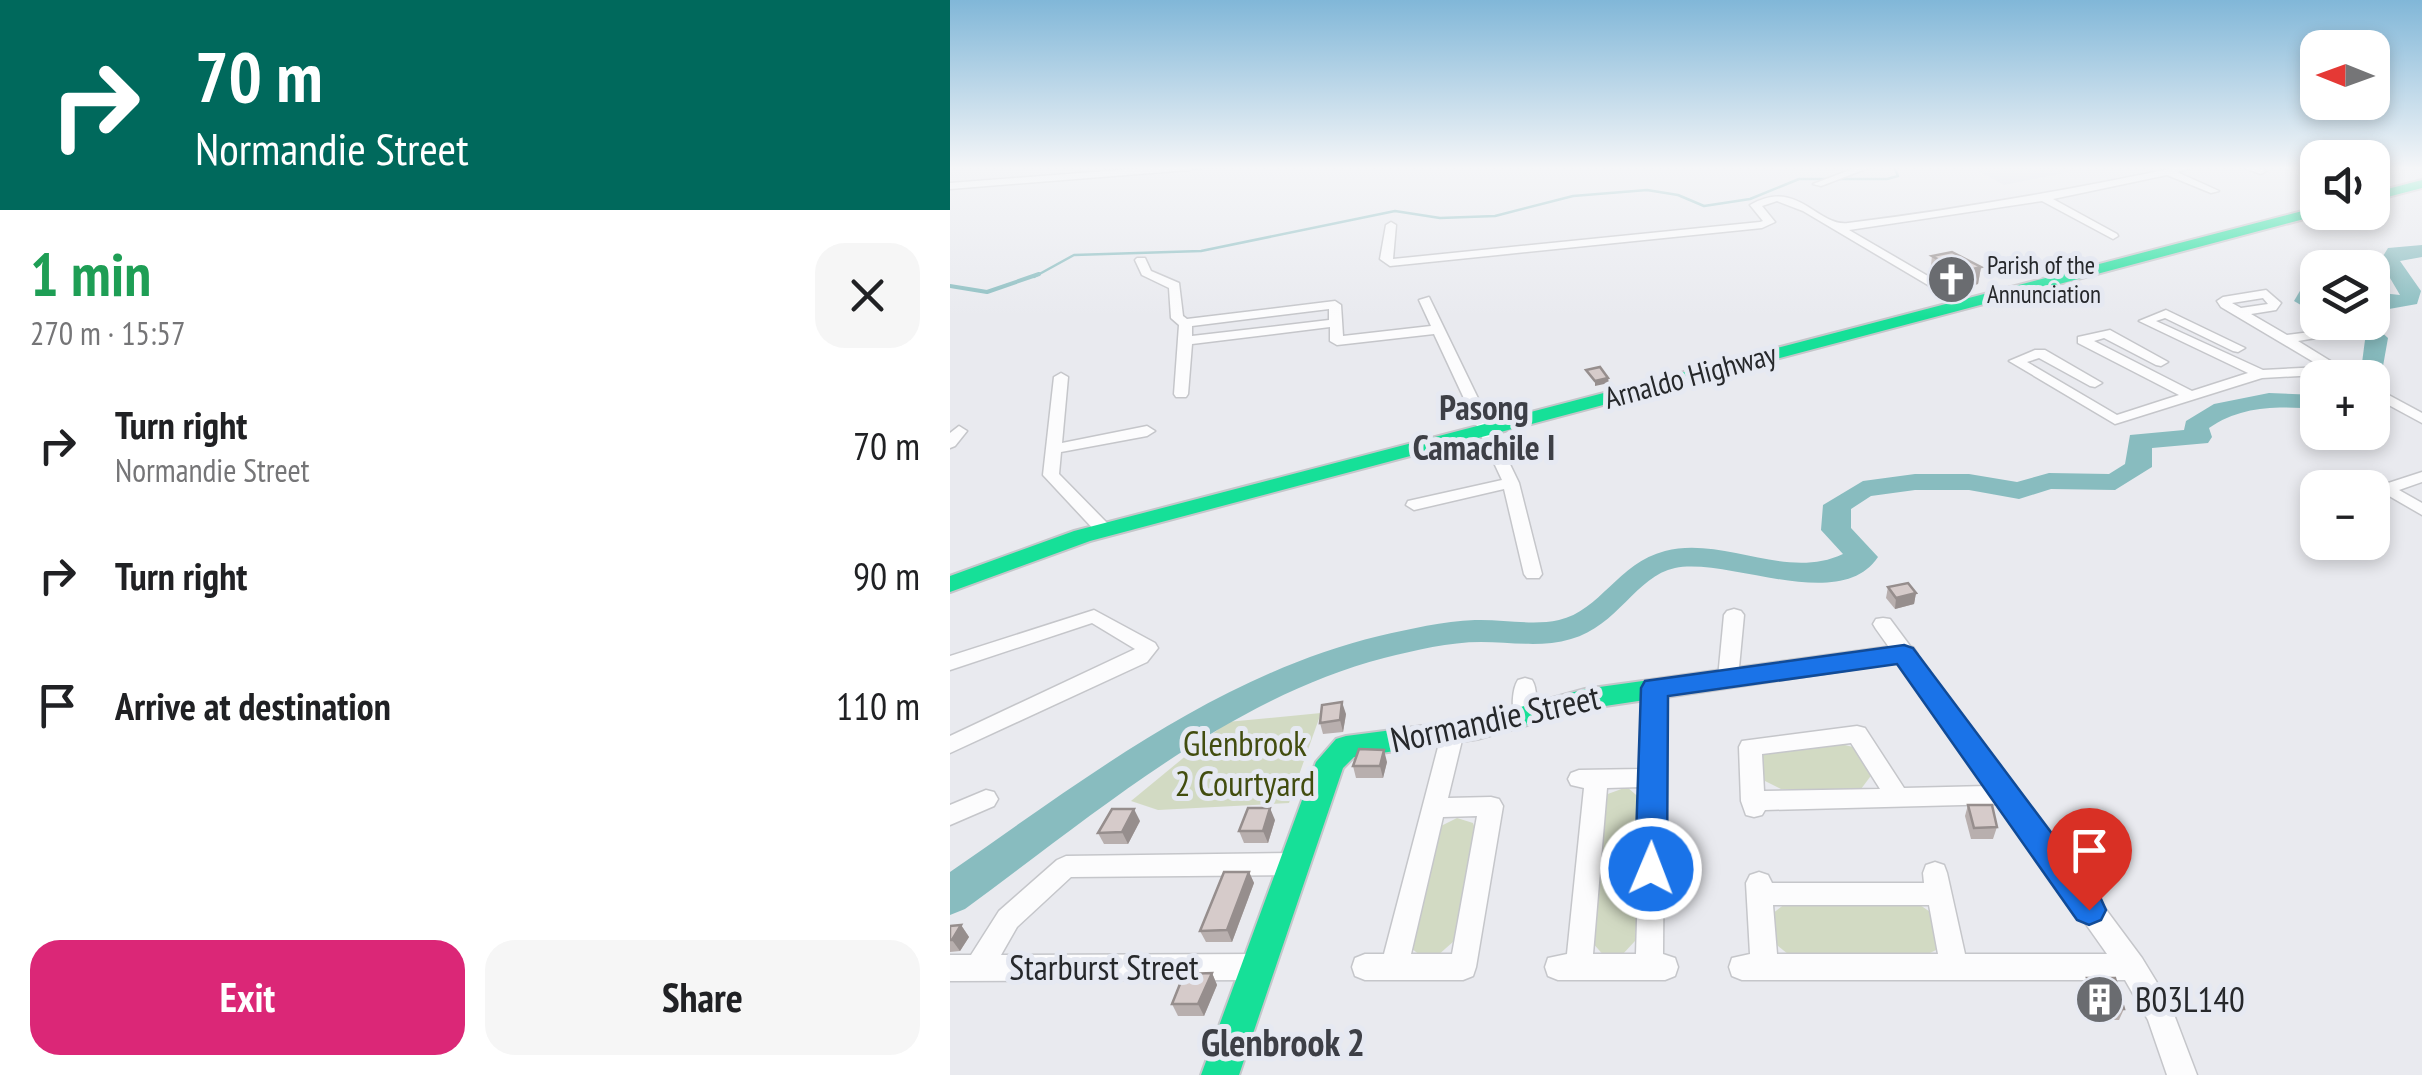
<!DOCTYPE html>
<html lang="en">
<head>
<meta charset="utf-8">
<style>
  :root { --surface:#fff; --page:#f6f6f6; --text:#202124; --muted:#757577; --accent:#db2777 }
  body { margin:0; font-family:"PT Sans Narrow",sans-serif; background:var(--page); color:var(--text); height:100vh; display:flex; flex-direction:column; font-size:38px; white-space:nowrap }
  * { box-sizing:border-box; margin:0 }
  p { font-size:32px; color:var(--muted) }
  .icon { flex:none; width:55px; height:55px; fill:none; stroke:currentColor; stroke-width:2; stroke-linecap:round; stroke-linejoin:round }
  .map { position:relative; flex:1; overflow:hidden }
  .drawer { display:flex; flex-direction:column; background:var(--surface); width:950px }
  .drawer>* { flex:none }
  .top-card { background:#00695c; color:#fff; overflow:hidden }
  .needle { width:65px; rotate:271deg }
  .fabs { position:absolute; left:1350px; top:30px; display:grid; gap:20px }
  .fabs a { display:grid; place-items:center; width:90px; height:90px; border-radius:20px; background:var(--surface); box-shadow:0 5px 15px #0003; font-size:50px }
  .pin { position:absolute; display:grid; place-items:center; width:85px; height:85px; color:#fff; margin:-102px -42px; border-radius:50% 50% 50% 0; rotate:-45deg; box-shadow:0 0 10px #0007 }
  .pin .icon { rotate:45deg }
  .me { position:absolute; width:110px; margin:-55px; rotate:1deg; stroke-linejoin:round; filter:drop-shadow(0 0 8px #0008) }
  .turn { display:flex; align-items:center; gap:35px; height:210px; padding:0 30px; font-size:45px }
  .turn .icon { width:130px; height:130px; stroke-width:2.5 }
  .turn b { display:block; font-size:70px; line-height:85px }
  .round { display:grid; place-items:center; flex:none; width:105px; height:105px; border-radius:30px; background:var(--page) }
  .summary { display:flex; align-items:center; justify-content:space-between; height:170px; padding:0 30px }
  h1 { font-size:60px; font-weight:800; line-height:75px; color:#1e9e55 }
  .cta { display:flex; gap:20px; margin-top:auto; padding:20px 30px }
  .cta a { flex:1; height:115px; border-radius:30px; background:var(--accent); color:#fff; font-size:40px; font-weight:800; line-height:115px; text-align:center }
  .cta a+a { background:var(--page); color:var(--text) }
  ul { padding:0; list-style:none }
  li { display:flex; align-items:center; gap:30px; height:130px; padding:0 30px }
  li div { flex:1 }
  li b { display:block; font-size:38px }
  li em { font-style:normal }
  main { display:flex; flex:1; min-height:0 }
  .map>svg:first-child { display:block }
  .built { fill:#dcdfea }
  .green { fill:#d2dac3 }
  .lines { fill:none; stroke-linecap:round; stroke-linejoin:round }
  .stream-far1 { stroke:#88bcbf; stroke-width:2.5 }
  .stream { stroke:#88bcbf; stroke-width:4 }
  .river { fill:#88bcbf; fill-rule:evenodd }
  .street-casing { stroke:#c5c6ca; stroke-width:3 }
  .fast-casing { stroke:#c5c6ca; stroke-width:4 }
  .street { fill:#fcfcfd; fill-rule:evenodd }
  .fast { fill:#16e098; fill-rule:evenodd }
  .wall { fill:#b8afae }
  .shaded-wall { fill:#968e8d }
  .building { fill:#d6cbca; stroke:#968e8d; stroke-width:2.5 }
  .route { fill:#1a73e8; stroke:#114b97; stroke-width:2.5 }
  .labels { text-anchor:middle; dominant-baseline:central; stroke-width:10; stroke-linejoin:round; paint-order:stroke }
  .far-poi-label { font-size:25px; fill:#26282b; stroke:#e6e9f2; text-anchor:start }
  .street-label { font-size:30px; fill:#26282b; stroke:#e6e9f2 }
  .quarter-label { font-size:35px; font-weight:bold; fill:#3d3f46; stroke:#e6e9f2 }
  .near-street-label { font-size:35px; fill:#26282b; stroke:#e6e9f2 }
  .near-park-label { font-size:35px; fill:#424d0f; stroke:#e6e9f2 }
  .near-poi-label { font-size:35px; fill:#26282b; stroke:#e6e9f2; text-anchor:start }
  .near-neighbourhood-label { font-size:38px; font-weight:bold; fill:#3d3f46; stroke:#e6e9f2 }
</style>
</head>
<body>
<main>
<section class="drawer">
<div class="top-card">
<div class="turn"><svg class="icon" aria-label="right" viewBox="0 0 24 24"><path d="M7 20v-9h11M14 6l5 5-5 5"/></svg><div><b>70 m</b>Normandie Street</div></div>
</div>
<div class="summary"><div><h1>1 min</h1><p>270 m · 15:57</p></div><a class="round"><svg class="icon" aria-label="close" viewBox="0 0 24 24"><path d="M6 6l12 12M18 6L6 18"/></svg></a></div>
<ul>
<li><svg class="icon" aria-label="right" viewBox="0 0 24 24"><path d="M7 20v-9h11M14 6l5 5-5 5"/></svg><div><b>Turn right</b><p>Normandie Street</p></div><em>70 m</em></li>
<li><svg class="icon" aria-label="right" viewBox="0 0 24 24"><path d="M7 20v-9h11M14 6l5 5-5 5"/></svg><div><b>Turn right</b></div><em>90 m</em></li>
<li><svg class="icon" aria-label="arrive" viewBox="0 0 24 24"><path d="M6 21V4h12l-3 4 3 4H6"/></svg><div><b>Arrive at destination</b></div><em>110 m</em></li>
</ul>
<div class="cta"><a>Exit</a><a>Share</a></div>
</section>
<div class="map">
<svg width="1472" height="1075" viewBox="0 0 1472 1075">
  <rect width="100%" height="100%" fill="#e9eaef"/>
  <!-- built -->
  <polygon class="built" points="1021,167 1106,167 1119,172 1054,185"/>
  <!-- green -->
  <g class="green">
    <polygon points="371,713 339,803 208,810 181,801 277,722"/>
    <polygon points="891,744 907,748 923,773 911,789 831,789 809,778 808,758 814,753"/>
    <polygon points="677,787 693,801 685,941 671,956 655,957 642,942 655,795"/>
    <polygon points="507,818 523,823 526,832 504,941 487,956 471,956 461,948 489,827"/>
    <polygon points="836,903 970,905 986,916 988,949 972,957 838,954 822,941 822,914"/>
  </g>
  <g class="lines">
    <!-- stream-far1 -->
    <g class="stream-far1">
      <polyline points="238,169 270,167"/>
      <polyline points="84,277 124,255 251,251 445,211 490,218 545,216 623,196 697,190 728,195 754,206 800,199 849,179 937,179 948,176 944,167"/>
    </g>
    <!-- stream -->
    <polyline class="stream" points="0,286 37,292 89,274"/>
    <!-- river -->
    <g class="river">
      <polygon points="1472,245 1472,257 1450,261 1471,291 1467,304 1439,309 1422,305 1422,292 1450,295 1430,261 1438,248"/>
      <polygon points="1368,282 1368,315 1344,301 1354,284"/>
      <polygon points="1394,322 1420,322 1438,338 1430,383 1422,385 1422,378 1410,378 1415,340"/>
      <path d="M1319 393 1368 395V409C1329 406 1292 405 1259 428L1262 437 1258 443 1202 448V467L1165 490 1101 489 1069 499 1019 490H965L921 496 901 509V528L928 557C890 614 779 557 725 568 686 576 668 626 621 639 591 648 562 642 531 642 499 642 466 650 434 658 277 699 144 815 15 909L0 915V872C133 780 268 675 429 636 460 629 493 621 525 620 553 619 582 626 609 620 650 611 668 563 715 551 774 536 836 581 893 554L871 530 873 505 913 481 965 474H1019L1067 482 1099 473 1159 474 1175 464 1180 435 1234 430 1236 421 1264 404Z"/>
    </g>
    <defs>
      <g id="street">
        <polygon points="208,167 244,167 239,170 0,189 0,183"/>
        <polygon points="908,167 921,167 871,186 863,184"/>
        <path d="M1229 167H1244L1227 172 1269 191 1261 193 1217 175 1103 199 1167 234 1168 236 1163 239 1092 201 899 230 1019 300 1021 303 1015 307 853 211 827 201 812 206 825 222 812 228 440 266 430 259 436 225 441 222 446 225 443 259 810 222 813 221 800 205C848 177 867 227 898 223 1009 209 1119 190 1229 167Z"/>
        <polygon points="1292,167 1306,167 1316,171 1311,174"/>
        <path d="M187 258H195L201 271 229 283 233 316 237 319 385 301 391 305 393 336 481 326 469 300 479 297 569 483 592 574 589 578H577L574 574 554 489 464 510 456 505 458 501 552 480 484 334 387 345 380 341V327L242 344 238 394 236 397H226L224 394 229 325 221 318 219 288 192 275 185 260ZM379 309V320L242 336V326Z"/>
        <path d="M1316 290 1331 303 1326 310 1301 314 1337 335 1384 329V335L1348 341 1408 378H1390L1385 374 1312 378 1165 424 1059 361 1085 350H1095L1152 383 1145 387 1140 386 1089 358 1077 362 1167 415 1229 395 1128 343V337L1160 330 1218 362 1211 366 1206 365 1154 338 1144 341 1242 391 1298 373 1189 321 1216 310 1295 348 1288 352 1283 351 1215 318 1206 321 1313 370 1372 367 1271 307 1267 301 1273 297ZM1313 298 1318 304 1291 308 1282 303Z"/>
        <polygon points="111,373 118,377 112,443 197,426 205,431 197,436 111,452 109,474 160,526 163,530 160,534 148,534 93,475 104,377"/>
        <polygon points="1422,386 1472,413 1472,423 1422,396"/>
        <polygon points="9,426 17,431 5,446 0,448 0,433"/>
        <polygon points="1472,472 1472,482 1449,490 1472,503 1472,515 1427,489 1429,486"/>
        <polygon points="784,609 791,611 794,615 788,678 785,683 771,683 768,678 774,615 777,611"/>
        <polygon points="144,610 205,643 208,648 197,662 0,753 0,736 185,649 142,623 0,670 0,656"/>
        <path d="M933 618 940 619 1192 958 1220 1004 1247 1075H1217L1198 1020 1175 980H792L782 976 779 967 782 958 800 954 796 883 800 875 809 872 818 875 822 883H974L973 873 976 865 985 862 994 865 997 873 1015 954H1157L1051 804 815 810 812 815 804 817 796 815 791 801 789 747 792 741 907 726 915 728 954 788 1038 786 926 629 923 624 926 619ZM901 743 930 789 814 791 812 754ZM823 905H979L988 954H827Z"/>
        <path d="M575 678 582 680C588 689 587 710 582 720L574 722 566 720C561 710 562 689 568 680Z"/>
        <path d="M705 681 712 683 715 688 713 954 725 958 728 967 725 976 715 980H608L598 976 595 967 598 958 617 954 634 788 621 785 618 779 621 773 629 770 692 769 695 688 698 683ZM691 787 686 954H643L657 788Z"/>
        <path d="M503 724 511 726 514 732 498 798 541 797 549 799 553 806 526 967 523 976 513 980H415L405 976 402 967 405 958 415 954H434L492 732 495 726ZM527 816 502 954H461L493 817Z"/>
        <polygon points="36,790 44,792 48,799 44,806 0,825 0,805"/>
        <polygon points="344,853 353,857 356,864 353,871 344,875 121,877 67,927 51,955 308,954 318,958 321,967 318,976 308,980 0,981 0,955 21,955 49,911 107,860 116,856"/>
      </g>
      <g id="fast">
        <polygon points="1472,180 1472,188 1422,201 1422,193"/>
        <polygon points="1368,207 1368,212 1373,214 140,541 0,592 0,576 124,531"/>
        <polygon points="954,645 963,648 967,654 963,660 635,709 527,739 404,757 393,768 289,1075 251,1075 366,762 386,739 396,736 527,719 635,689"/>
      </g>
    </defs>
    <!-- street casing -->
    <use href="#street" class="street-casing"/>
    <!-- fast casing -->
    <use href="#fast" class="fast-casing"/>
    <!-- street -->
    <use href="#street" class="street"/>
    <!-- fast -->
    <use href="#fast" class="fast"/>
  </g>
  <!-- wall -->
  <g class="wall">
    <polygon points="982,256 1031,267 1028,284 1008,289 980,273"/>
    <polygon points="938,587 966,593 964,604 945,609 936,598"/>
    <polygon points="396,714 393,732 373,734 370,723"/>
    <polygon points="437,762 433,778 406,778 403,766"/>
    <polygon points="1018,805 1047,827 1043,839 1021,839 1015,816"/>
    <polygon points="325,820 318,843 294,843 289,831"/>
    <polygon points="190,821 178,844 154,844 148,833"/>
    <polygon points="299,872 304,883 282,942 256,942 250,931"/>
    <polygon points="11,925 19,937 10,951 0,952 0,926"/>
    <polygon points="262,973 267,985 254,1016 228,1016 222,1004"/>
    <polygon points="1137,978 1174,1009 1169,1020 1143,1020 1133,989"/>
  </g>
  <!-- shaded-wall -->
  <g class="shaded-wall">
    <polygon points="1031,267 1028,284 1008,289 1011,272"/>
    <polygon points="658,378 659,383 645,386 645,381"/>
    <polygon points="966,593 964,604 945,609 946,598"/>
    <polygon points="392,702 396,714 393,732 390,720"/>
    <polygon points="434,750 437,762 433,778 430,766"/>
    <polygon points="320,808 325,820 318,843 313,831"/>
    <polygon points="184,809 190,821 178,844 172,832"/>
    <polygon points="299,872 304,883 282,942 277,930"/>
    <polygon points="11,925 19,937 10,951 2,940"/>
    <polygon points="262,973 267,985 254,1016 248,1004"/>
  </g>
  <!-- building -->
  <g class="building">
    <polygon points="1002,252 1031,267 1011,272 982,256"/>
    <polygon points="650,367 658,378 645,381 636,370"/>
    <polygon points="958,583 966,593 946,598 938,587"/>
    <polygon points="392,702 390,720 370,723 372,705"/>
    <polygon points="409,749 434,750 430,766 403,766"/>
    <polygon points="1018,805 1042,805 1047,827 1024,828"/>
    <polygon points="298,808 320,808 313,831 289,831"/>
    <polygon points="162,809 184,809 172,832 148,833"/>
    <polygon points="274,872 299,872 277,930 250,931"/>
    <polygon points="11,925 2,940 0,940 0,926"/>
    <polygon points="262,973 248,1004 222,1004 234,974"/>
    <polygon points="1137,978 1165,978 1174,1009 1148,1009"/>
  </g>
  <!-- sky -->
  <linearGradient id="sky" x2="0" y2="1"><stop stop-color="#81b7d8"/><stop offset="0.53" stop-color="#f5f6f8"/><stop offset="1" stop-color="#f5f6f8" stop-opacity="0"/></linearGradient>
  <rect width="1472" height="317" fill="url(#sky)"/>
  <!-- route -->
  <polygon class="route" points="954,645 963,648 1151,899 1156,910 1151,920 1139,925 1127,920 947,664 718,696 717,869 712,879 701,883 689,879 685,869 691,688 695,681"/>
  <!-- icons -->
  <defs>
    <symbol id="church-disc" viewBox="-11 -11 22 22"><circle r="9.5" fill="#6a6c70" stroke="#e6e9f2"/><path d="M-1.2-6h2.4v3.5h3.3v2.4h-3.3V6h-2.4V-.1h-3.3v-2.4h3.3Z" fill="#fff"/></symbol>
    <symbol id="building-disc" viewBox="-11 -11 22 22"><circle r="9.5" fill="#6a6c70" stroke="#e6e9f2"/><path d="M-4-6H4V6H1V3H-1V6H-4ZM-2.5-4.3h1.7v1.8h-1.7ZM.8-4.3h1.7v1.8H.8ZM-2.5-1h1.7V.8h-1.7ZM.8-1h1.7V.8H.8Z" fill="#fff"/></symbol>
  </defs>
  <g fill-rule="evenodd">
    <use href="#church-disc" x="974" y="252" width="55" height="55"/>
    <use href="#building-disc" x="1122" y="972" width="55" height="55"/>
  </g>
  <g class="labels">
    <!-- far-poi labels -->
    <g class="far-poi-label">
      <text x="1037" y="265">Parish of the<tspan x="1037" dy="29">Annunciation</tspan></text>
    </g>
    <!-- street labels -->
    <g class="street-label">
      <text transform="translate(740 375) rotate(-15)">Arnaldo Highway</text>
    </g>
    <!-- quarter labels -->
    <g class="quarter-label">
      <text x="534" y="407">Pasong<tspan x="534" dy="40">Camachile I</tspan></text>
    </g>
    <!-- near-street labels -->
    <g class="near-street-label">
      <text transform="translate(545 718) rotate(-12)">Normandie Street</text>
      <text x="154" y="967">Starburst Street</text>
    </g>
    <!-- near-park labels -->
    <g class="near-park-label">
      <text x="295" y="743">Glenbrook<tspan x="295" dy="40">2 Courtyard</tspan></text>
    </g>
    <!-- near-poi labels -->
    <g class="near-poi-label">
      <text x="1185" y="999">B03L140</text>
    </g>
    <!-- near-neighbourhood labels -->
    <g class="near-neighbourhood-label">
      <text x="333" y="1041">Glenbrook 2</text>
    </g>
  </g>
</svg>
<div class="fabs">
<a><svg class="needle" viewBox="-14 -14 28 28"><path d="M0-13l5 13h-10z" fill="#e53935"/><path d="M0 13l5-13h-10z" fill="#757577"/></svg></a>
<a><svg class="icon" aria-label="sound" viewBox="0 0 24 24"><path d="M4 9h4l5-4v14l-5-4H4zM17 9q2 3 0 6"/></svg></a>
<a><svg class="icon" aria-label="layers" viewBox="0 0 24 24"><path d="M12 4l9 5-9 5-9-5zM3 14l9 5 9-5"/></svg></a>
<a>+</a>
<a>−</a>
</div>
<div class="pin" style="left:1139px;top:910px;background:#d93025"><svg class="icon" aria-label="arrive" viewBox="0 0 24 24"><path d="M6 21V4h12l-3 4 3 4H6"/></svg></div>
<svg class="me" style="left:701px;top:869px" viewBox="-20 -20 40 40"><circle r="17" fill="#1a73e8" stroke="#fff" stroke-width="3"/><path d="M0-11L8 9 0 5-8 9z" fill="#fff"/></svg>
</div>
</main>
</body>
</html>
